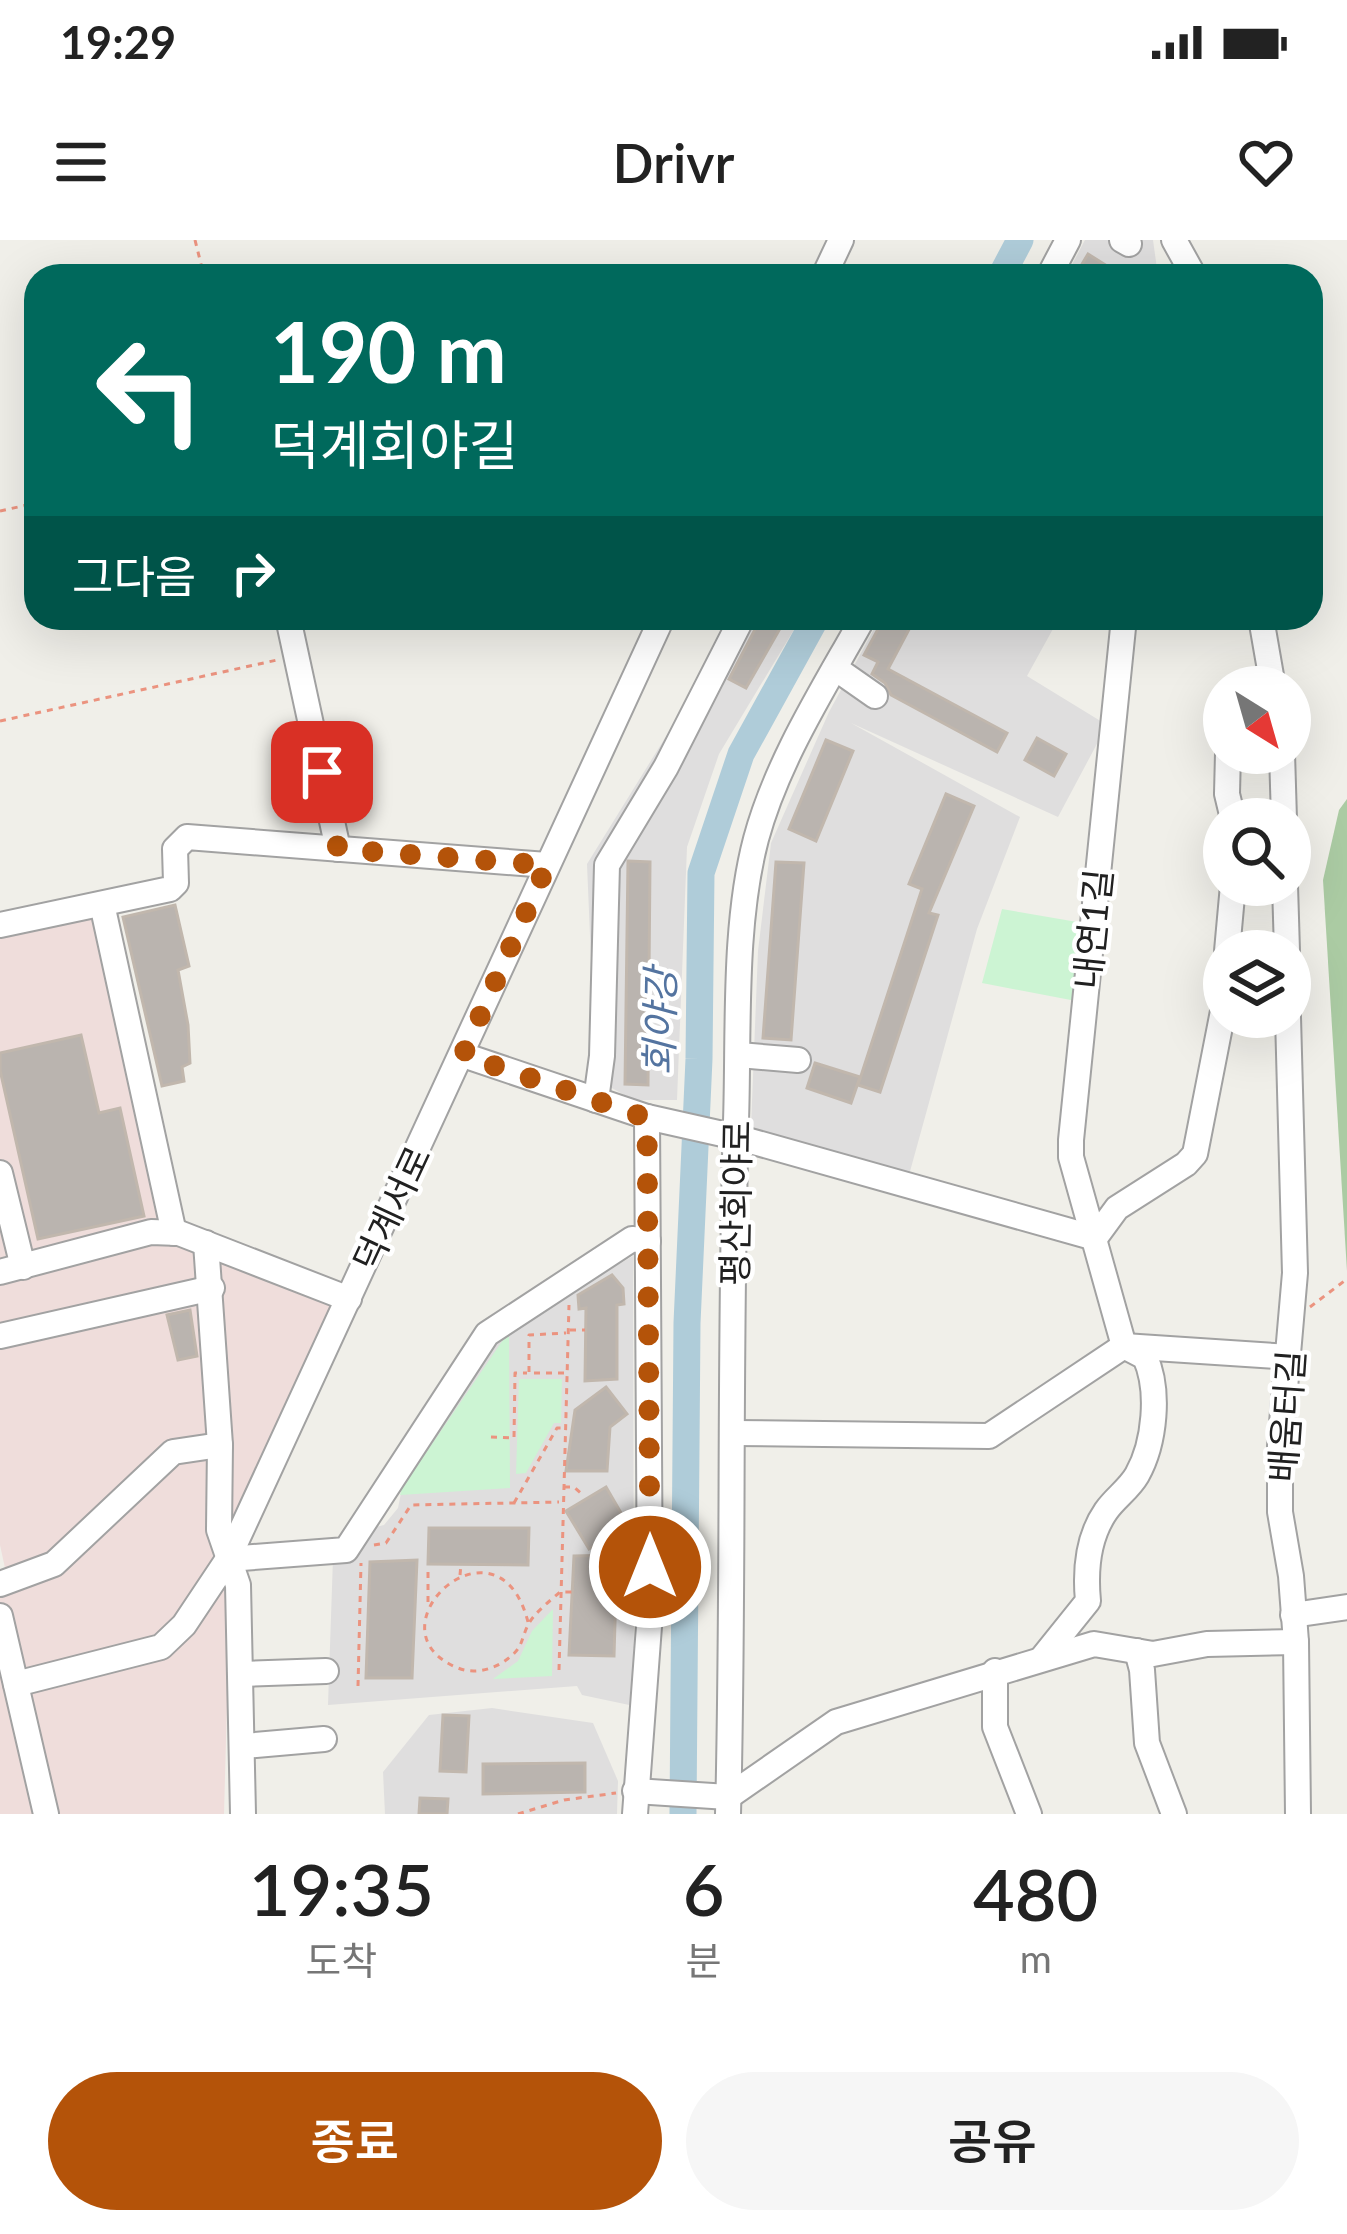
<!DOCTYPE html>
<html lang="ko">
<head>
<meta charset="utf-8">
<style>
  :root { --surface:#fff; --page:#f6f6f6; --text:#222; --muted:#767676; --accent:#b45309 }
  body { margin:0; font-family:Lato,"Noto Sans KR",sans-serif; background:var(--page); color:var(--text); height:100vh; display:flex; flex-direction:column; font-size:45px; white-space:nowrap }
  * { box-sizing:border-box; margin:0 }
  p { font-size:39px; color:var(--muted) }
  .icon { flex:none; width:66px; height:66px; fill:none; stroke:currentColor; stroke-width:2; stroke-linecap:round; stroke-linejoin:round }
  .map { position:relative; height:1574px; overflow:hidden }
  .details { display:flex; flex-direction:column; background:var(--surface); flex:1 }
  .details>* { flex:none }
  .hud { position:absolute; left:24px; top:24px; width:1299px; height:366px; border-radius:36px; box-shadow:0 12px 48px #0002; background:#00695c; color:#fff; overflow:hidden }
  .needle { width:78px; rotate:143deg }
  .fabs { position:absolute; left:1203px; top:426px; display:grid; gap:24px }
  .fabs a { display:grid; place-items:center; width:108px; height:108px; border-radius:50%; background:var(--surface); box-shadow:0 12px 48px #0002; font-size:60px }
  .pin { position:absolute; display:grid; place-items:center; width:102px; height:102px; color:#fff; margin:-51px; border-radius:24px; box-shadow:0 6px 18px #0006 }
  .me { position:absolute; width:132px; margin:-66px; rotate:0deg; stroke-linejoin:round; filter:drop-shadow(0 0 9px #0008) }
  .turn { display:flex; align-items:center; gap:42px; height:252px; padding:0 48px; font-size:54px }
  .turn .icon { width:156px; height:156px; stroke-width:2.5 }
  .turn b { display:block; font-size:84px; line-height:102px }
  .then { display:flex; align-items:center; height:114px; padding:0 48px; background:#0003; gap:24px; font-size:45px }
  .eta { display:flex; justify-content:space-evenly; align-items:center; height:204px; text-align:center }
  .eta b { font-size:72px; font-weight:600; line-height:84px }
  .action { display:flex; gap:24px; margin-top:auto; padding:24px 48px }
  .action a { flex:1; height:138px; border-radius:72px; background:var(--accent); color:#fff; font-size:48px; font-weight:600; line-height:138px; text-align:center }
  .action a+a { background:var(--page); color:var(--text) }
  .status { display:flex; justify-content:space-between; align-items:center; height:84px; padding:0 60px; background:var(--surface); direction:ltr }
  .status svg { height:33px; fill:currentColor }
  header { display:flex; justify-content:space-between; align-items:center; height:156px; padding:0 48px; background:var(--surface); font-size:54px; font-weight:600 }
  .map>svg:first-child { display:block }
  .residential { fill:#dfdede }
  .commercial { fill:#efdddb }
  .forest { fill:#abcba3 }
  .park { fill:#ccf4d3 }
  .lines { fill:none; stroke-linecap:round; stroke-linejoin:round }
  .river { stroke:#afccd9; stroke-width:27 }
  .building { fill:#bab4af; stroke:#c1b7ad; stroke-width:3 }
  .minor-casing { stroke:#a2a2a2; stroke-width:28 }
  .path { stroke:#eb937f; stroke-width:3; stroke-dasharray:6 6; stroke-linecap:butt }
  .minor { stroke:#fff; stroke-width:24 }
  .route { stroke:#b45309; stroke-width:21; stroke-dasharray:0 37.8 }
  .labels { text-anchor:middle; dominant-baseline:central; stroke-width:9; stroke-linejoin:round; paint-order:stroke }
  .street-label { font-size:36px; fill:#212121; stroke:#fff }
  .water-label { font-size:39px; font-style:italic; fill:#5474a0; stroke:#fff }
</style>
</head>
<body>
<div class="status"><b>19:29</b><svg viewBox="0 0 49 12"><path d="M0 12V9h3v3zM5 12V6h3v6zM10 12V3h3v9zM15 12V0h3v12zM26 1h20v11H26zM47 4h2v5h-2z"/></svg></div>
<header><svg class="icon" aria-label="menu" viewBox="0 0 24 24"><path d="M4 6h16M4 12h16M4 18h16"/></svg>Drivr<svg class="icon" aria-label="heart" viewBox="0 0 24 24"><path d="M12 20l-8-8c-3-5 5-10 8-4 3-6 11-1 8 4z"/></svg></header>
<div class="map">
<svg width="1347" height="1574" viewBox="0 0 1347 1574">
  <rect width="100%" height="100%" fill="#f0efe9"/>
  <!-- residential -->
  <g class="residential">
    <polygon points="1085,0 1153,0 1158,36 1066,36"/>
    <polygon points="730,378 801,378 719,514 687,607 677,860 633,860 596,839 587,624 673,485"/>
    <polygon points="880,378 1059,378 1027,436 1107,485 1058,577 851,483 1020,577 977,689 909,935 751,887 758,711 771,603 829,472"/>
    <polygon points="633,1016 634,1466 582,1455 577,1446 328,1465 333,1318 355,1317 376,1287 384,1285 398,1268 402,1248 499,1098 550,1063"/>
    <polygon points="492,1468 593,1483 618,1541 617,1574 385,1574 383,1532 429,1475"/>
  </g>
  <!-- commercial -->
  <polygon class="commercial" points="93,673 99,678 168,1006 183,1003 329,1059 333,1070 230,1351 224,1574 0,1574 0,1355 10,1351 0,1305 0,695"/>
  <!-- forest -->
  <polygon class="forest" points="1347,559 1347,1031 1323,640 1339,570"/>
  <!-- park -->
  <g class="park">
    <polygon points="1002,669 1083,683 1076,761 982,743"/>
    <polygon points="509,1091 510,1248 400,1255 402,1248"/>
    <polygon points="519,1139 562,1139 561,1183 554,1183 526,1233 516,1234"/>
    <polygon points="553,1369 552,1436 493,1439 518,1421 532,1391"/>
  </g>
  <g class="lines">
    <!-- river -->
    <g class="river">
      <polyline points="1001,36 1020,0"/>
      <polyline points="683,1574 687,1083 699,819 701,633 741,514 816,378"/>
    </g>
  </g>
  <!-- building -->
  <g class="building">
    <polygon points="1088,14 1107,26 1101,36 1075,36"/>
    <polygon points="761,378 786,378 746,448 729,439"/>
    <polygon points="884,378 915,378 888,429 1007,493 997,512 891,455 885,443 872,434 878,422 864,415"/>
    <polygon points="1037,498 1066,514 1054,536 1025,520"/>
    <polygon points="826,500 853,511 816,601 789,589"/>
    <polygon points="946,554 974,566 929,673 938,675 880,852 858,845 922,649 909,644"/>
    <polygon points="628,621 650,622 648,845 625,844"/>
    <polygon points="776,622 804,623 791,800 763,798"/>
    <polygon points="175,665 189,726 178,730 188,785 190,823 182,827 184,841 162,846 123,677"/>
    <polygon points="81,795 99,873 120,868 144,976 38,999 0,830 0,813"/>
    <polygon points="815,823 860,837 851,863 807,848"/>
    <polygon points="612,1035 623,1048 624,1064 617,1065 617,1139 585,1141 586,1068 579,1069 578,1055"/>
    <polygon points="190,1070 197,1116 178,1120 167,1075"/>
    <polygon points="606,1147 627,1174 610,1187 607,1231 566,1231 575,1170"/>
    <polygon points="606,1247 628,1285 589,1309 566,1271"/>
    <polygon points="429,1288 529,1288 528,1325 428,1324"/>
    <polygon points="617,1315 614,1416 569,1415 574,1316"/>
    <polygon points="417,1320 412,1438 366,1438 370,1322"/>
    <polygon points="443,1475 469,1476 466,1532 440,1531"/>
    <polygon points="585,1523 585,1552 483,1554 483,1524"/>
    <polygon points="420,1558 448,1559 447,1574 419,1574"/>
  </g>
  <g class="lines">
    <defs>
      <g id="minor">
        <polyline points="1122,0 1129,4"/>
        <polyline points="1174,0 1194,36"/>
        <polyline points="824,36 841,0"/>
        <polyline points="1049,36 1068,0"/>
        <polyline points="288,378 338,609"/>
        <polyline points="1261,378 1273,447"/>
        <polyline points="835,428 875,456"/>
        <polyline points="1228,513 1227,554 1233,579"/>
        <polyline points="1282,513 1284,579"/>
        <polyline points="1285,645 1287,711"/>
        <polyline points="102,664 174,993"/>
        <polyline points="0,685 170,649 176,643 175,609 187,597 547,625"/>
        <polyline points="1227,711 1233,645"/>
        <polyline points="1288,777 1295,1033 1280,1206 1280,1272 1291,1336 1296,1402 1298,1574"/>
        <polyline points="463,815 647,877 736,897 1095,998"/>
        <polyline points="739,815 798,820"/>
        <polyline points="596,860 602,816 607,625 666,527 742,378"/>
        <polyline points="0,933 23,1027"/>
        <polyline points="1095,998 1117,968 1186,924 1195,914 1224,766"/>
        <polyline points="206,1003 220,1205 219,1290 238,1345 243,1574"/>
        <polyline points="0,1032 151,992 179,993 349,1059"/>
        <polyline points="0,1096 212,1048"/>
        <polyline points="733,1193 989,1196 1124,1106 1290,1117"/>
        <polyline points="228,1319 346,1310 487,1094 632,999 648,1001"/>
        <polyline points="0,1344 54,1324 173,1212 220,1205"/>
        <polyline points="1293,1375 1347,1367"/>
        <polyline points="0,1376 46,1574"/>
        <polyline points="1137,1411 1142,1430 1147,1503 1174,1574"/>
        <path d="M1043 1417 1088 1361C1085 1330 1088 1297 1106 1271 1115 1258 1129 1249 1137 1235 1155 1203 1160 1150 1145 1117L1124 1106 1071 917V900L1124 378"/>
        <polyline points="995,1431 995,1487 1029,1574"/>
        <polyline points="241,1434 326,1431"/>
        <polyline points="16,1444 161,1407 184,1385 228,1319 662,378"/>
        <polyline points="244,1506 324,1499"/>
        <polyline points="635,1551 728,1557 836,1482 1094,1404 1153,1414 1207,1404 1296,1402"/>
        <polyline points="635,1574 650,1373 647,877"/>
        <path d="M728 1574C734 1343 729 1112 736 881 739 792 733 686 756 599 777 521 824 448 863 378"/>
      </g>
    </defs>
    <!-- minor casing -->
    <use href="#minor" class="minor-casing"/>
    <!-- path -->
    <g class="path">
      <polyline points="195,0 204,36"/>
      <polyline points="0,271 36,263"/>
      <polyline points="0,481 277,420"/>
      <polyline points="1310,1067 1347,1039"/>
      <polyline points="570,1090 585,1090"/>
      <polyline points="564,1133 529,1133 529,1095 566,1093"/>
      <polyline points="491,1197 514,1198 515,1133 527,1133"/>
      <polyline points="564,1247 574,1247 583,1255"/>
      <polyline points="514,1263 557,1188 562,1188"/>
      <polyline points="374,1305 386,1303 411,1265 559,1262"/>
      <polyline points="460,1335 461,1324"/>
      <polyline points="428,1362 428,1331"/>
      <path d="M528 1382C498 1264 363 1390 458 1428 475 1435 496 1429 510 1417 523 1407 521 1399 528 1385 534 1373 550 1361 560 1352H572"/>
      <polyline points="559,1430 569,1065"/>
      <polyline points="358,1446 361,1323"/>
      <polyline points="518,1574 564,1560 616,1553"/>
    </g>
    <!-- minor -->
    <use href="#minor" class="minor"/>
  </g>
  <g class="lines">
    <!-- route -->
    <polyline class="route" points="322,532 338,609 547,625 463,815 647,878 650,1327"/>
  </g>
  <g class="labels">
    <!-- street labels -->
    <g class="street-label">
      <text transform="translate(1092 689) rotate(-84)">내연1길</text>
      <text transform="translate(735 963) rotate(-89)">평산회야로</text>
      <text transform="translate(391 968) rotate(-65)">덕계서로</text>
      <text transform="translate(1286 1176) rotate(-86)">배움터길</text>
    </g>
    <!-- water labels -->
    <g class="water-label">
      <text transform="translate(659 782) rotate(-89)">회야강</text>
    </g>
  </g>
</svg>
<div class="fabs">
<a><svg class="needle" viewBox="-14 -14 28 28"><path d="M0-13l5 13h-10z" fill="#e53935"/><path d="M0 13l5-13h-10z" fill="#767676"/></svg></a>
<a><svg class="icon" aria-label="search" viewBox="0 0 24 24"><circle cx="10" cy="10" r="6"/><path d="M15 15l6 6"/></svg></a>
<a><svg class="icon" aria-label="layers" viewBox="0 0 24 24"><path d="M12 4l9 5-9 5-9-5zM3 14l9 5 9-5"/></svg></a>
</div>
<div class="pin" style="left:322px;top:532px;background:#d93025"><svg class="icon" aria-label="arrive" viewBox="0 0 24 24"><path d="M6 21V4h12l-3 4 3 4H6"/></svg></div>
<svg class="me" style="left:650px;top:1327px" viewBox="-20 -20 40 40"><circle r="17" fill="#b45309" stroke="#fff" stroke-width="3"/><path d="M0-11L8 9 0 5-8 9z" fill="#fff"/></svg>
<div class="hud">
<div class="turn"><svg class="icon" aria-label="left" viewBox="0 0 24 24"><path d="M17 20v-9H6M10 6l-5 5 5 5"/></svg><div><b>190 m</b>덕계회야길</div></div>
<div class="then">그다음<svg class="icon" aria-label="right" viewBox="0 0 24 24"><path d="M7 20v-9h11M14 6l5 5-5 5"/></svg></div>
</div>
</div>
<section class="details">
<div class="eta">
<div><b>19:35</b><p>도착</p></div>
<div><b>6</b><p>분</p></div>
<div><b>480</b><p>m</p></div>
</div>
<div class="action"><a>종료</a><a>공유</a></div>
</section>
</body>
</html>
